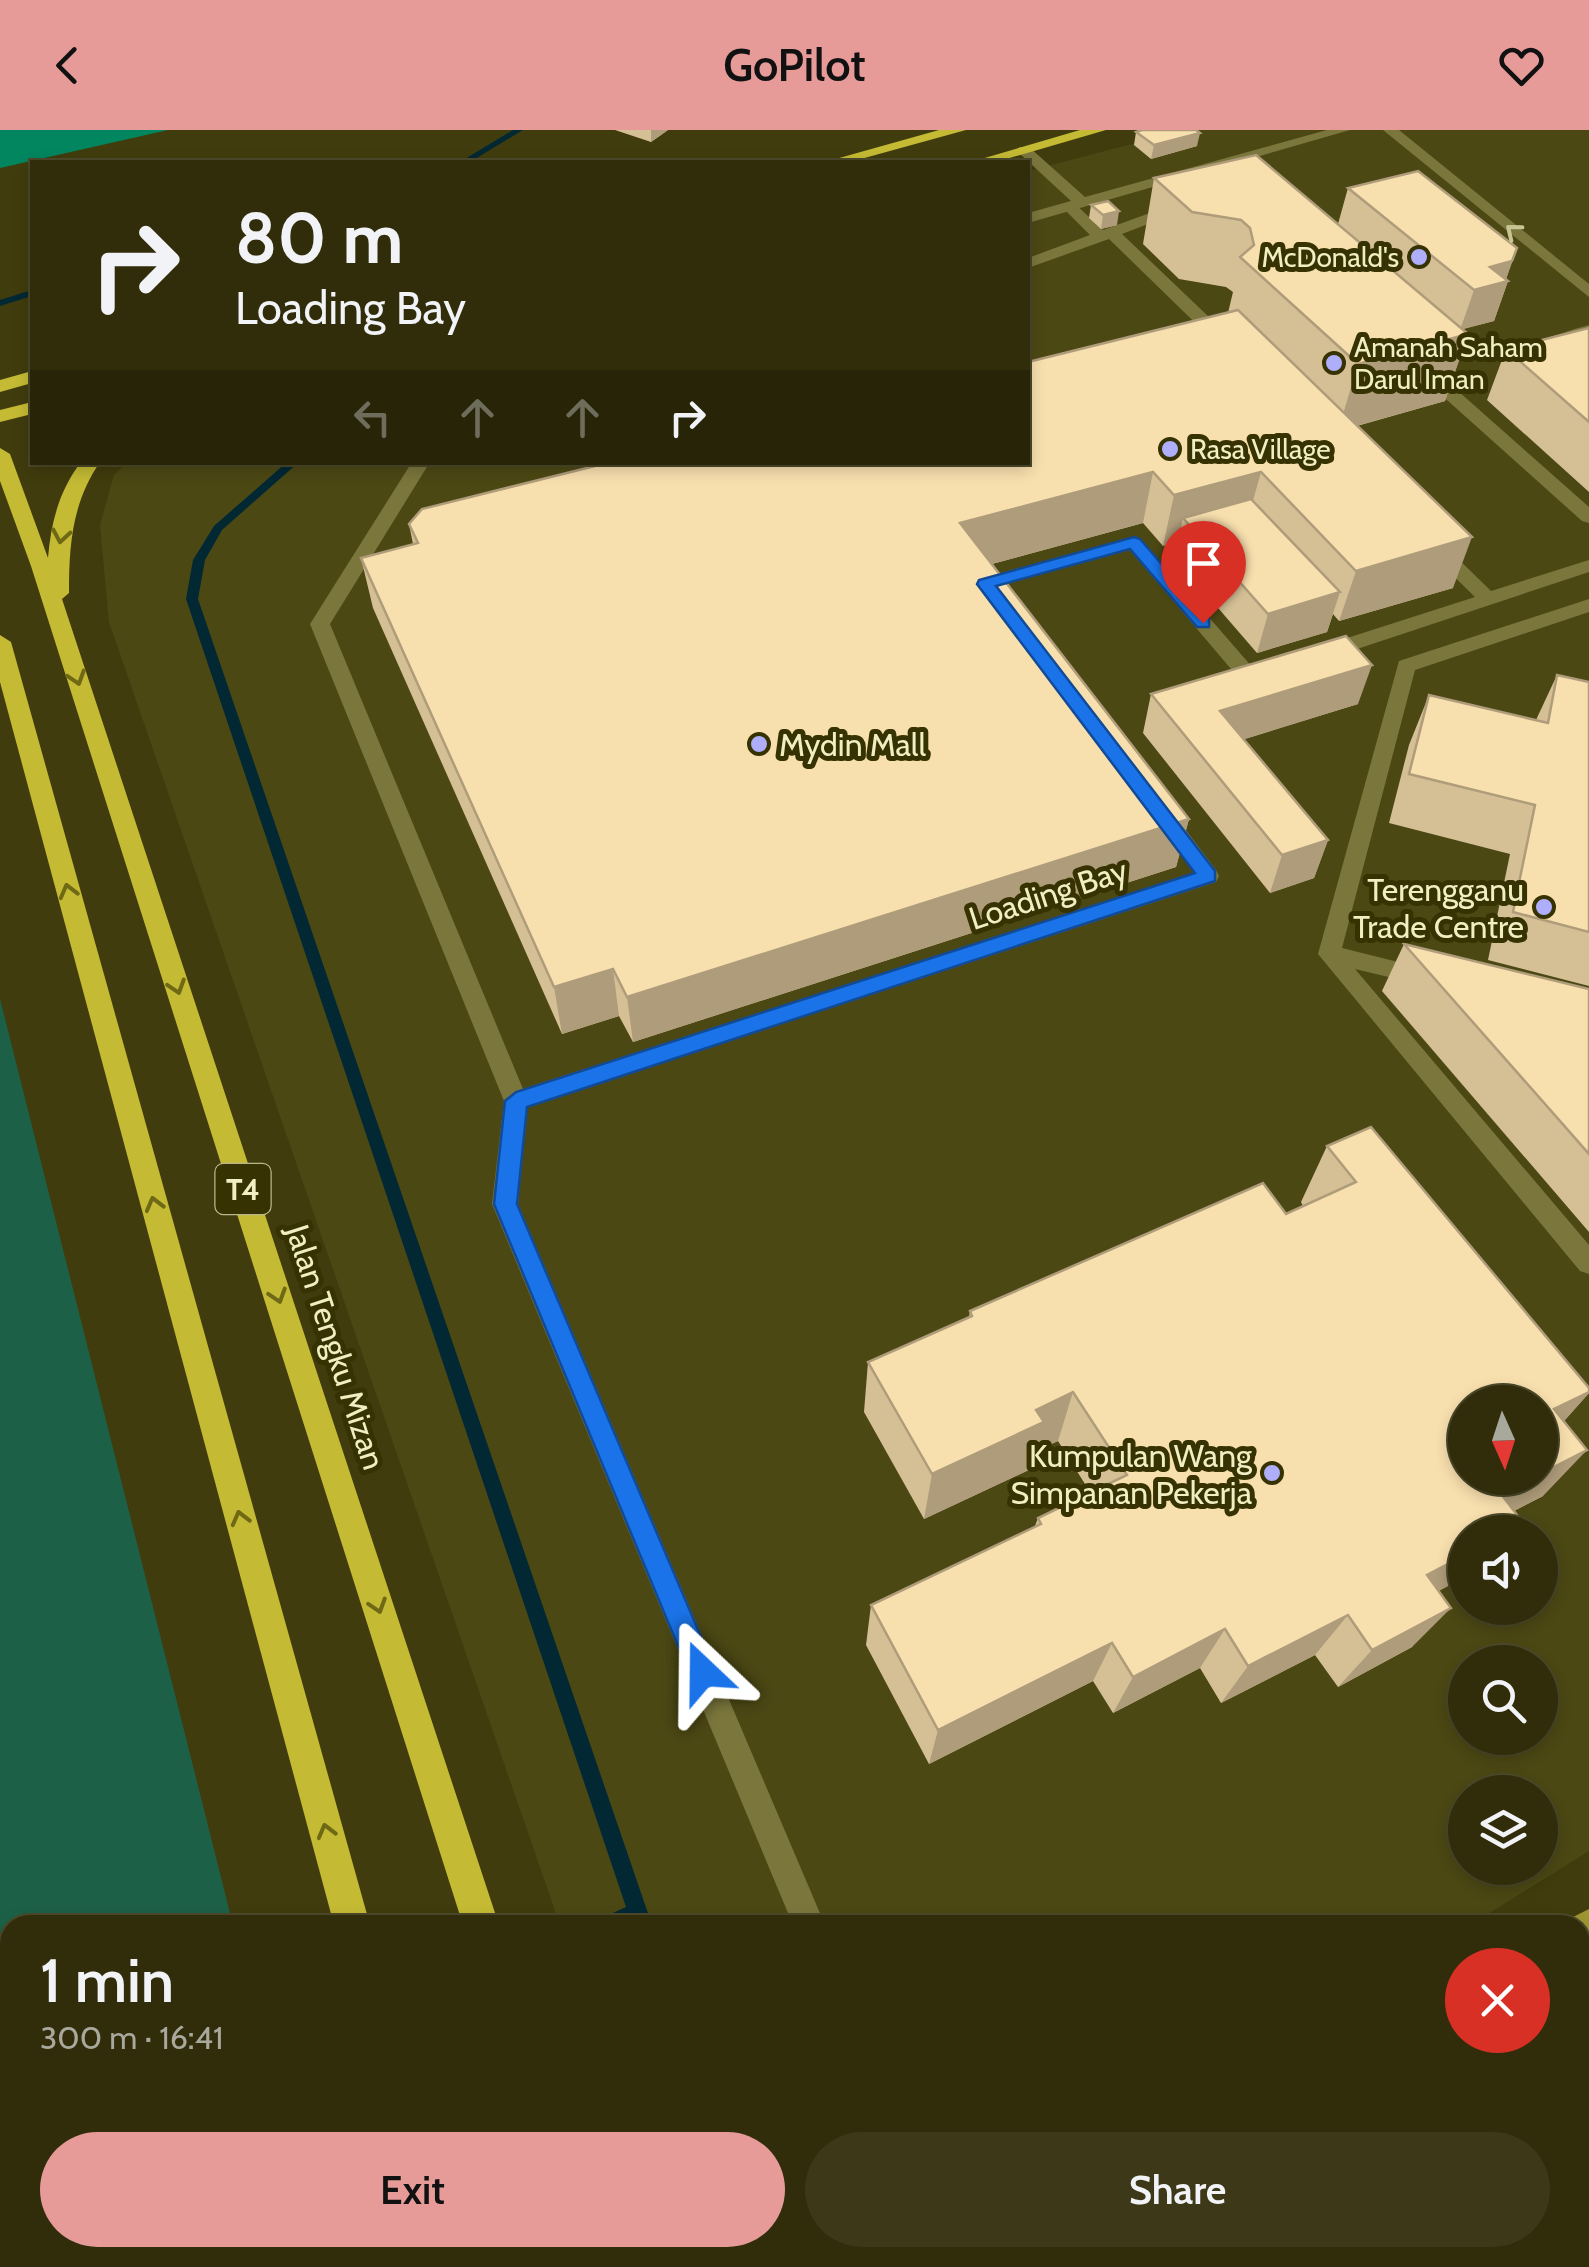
<!DOCTYPE html>
<html lang="en">
<head>
<meta charset="utf-8">
<style>
  :root { --surface:#312d0a; --page:#3d3918; --text:#f1f3f6; --muted:#a8a89c; --line:#4c492b; --accent:#e69b98 }
  body { margin:0; font-family:Cabin,sans-serif; background:var(--page); color:var(--text); height:100vh; display:flex; flex-direction:column; font-size:38px; white-space:nowrap }
  * { box-sizing:border-box; margin:0 }
  p { font-size:32px; color:var(--muted) }
  .icon { flex:none; width:55px; height:55px; fill:none; stroke:currentColor; stroke-width:2; stroke-linecap:round; stroke-linejoin:round }
  .map { position:relative; flex:1; overflow:hidden }
  .sheet { position:absolute; left:0px; top:1785px; width:1590px; height:352px; display:flex; flex-direction:column; background:var(--surface); border-radius:30px 30px 0 0; box-shadow:0 5px 15px #0003,0 0 0 2px var(--line) }
  .sheet>* { flex:none }
  .banner { position:absolute; left:30px; top:30px; width:1000px; height:305px; border-radius:0px; box-shadow:0 5px 15px #0003,0 0 0 2px var(--line); background:#312d0a; color:var(--text); overflow:hidden }
  .needle { width:65px; rotate:177deg }
  .tools { position:absolute; left:1448px; top:1255px; display:grid; gap:20px }
  .tools a { display:grid; place-items:center; width:110px; height:110px; border-radius:50%; background:var(--surface); box-shadow:0 5px 15px #0003,0 0 0 2px var(--line); font-size:50px }
  .pin { position:absolute; display:grid; place-items:center; width:85px; height:85px; color:#fff; margin:-102px -42px; border-radius:50% 50% 50% 0; rotate:-45deg; box-shadow:0 0 10px #0007 }
  .pin .icon { rotate:45deg }
  .me { position:absolute; width:110px; margin:-55px; rotate:337deg; stroke-linejoin:round; filter:drop-shadow(0 0 8px #0008) }
  .turn { display:flex; align-items:center; gap:35px; height:210px; padding:0 40px; font-size:45px }
  .turn .icon { width:130px; height:130px; stroke-width:2.5 }
  .turn b { display:block; font-size:70px; line-height:85px }
  .lanes { display:flex; align-items:center; height:95px; padding:0 40px; background:#0003; justify-content:center; gap:50px; direction:ltr }
  .lanes .off { opacity:.35 }
  .round { display:grid; place-items:center; flex:none; width:105px; height:105px; border-radius:52px; background:var(--page) }
  .head { display:flex; align-items:center; justify-content:space-between; height:170px; padding:0 40px }
  h1 { font-size:60px; font-weight:600; line-height:75px }
  .button { display:flex; gap:20px; margin-top:auto; padding:20px 40px }
  .button a { flex:1; height:115px; border-radius:60px; background:var(--accent); color:#111; font-size:40px; font-weight:600; line-height:115px; text-align:center }
  .button a+a { background:var(--page); color:var(--text) }
  header { display:flex; justify-content:space-between; align-items:center; height:130px; padding:0 40px; background:var(--accent); color:#111; font-size:45px; font-weight:600 }
  .map>svg:first-child { display:block }
  .built { fill:#4c4814; fill-rule:evenodd }
  .green { fill:#1c6147 }
  .forest { fill:#02865f }
  .lines { fill:none; stroke-linecap:round; stroke-linejoin:round }
  .stream { fill:#022834; fill-rule:evenodd }
  .service { fill:#7b763c; fill-rule:evenodd }
  .minor { fill:#7b763c; fill-rule:evenodd }
  .secondary { fill:#9f9632; fill-rule:evenodd }
  .trunk { fill:#c4ba34; fill-rule:evenodd }
  .wall { fill:#d5c096 }
  .shaded-wall { fill:#ae9c7a }
  .building { fill:#f8dfae; stroke:#ae9c7a; stroke-width:2.5 }
  .oneway { stroke:#c8c494 }
  .oneway2 { stroke:#6f6815 }
  .route { fill:#1a73e8; stroke:#114b97; stroke-width:2.5 }
  .poi-dot { fill:#afaefa; stroke:#363201; stroke-width:4 }
  .labels { text-anchor:middle; dominant-baseline:central; stroke-width:10; stroke-linejoin:round; paint-order:stroke }
  .far-poi-label { font-size:28px; fill:#f1eec4; stroke:#363201; text-anchor:start }
  .shield { fill:#363201; stroke:#b9b68a; stroke-width:2.5 }
  .shield-label { font-size:30px; font-weight:bold; fill:#f1eec4 }
  .poi-label { font-size:32px; fill:#f1eec4; stroke:#363201; text-anchor:end }
  .street-label { font-size:32px; fill:#f1eec4; stroke:#363201 }
</style>
</head>
<body>
<header><svg class="icon" aria-label="back" viewBox="0 0 24 24"><path d="M15 5l-7 7 7 7"/></svg>GoPilot<svg class="icon" aria-label="heart" viewBox="0 0 24 24"><path d="M12 20l-8-8c-3-5 5-10 8-4 3-6 11-1 8 4z"/></svg></header>
<div class="map">
<svg width="1589" height="2137" viewBox="0 0 1589 2137">
  <rect width="100%" height="100%" fill="#413c0d"/>
  <!-- built -->
  <path class="built" d="M1186 0H1589V1721L1470 1795H560L109 492 100 395 114 345 126 333 1028 332V41ZM1465 1272H1540V1348H1465ZM1465 1402H1540V1478H1465ZM1465 1532H1540V1608H1465ZM1465 1662H1540V1738H1465Z"/>
  <!-- green -->
  <polygon class="green" points="0,869 233,1795 10,1795 10,2128 271,2128 269,2137 0,2137"/>
  <!-- forest -->
  <polygon class="forest" points="0,0 168,0 0,38"/>
  <g class="lines">
    <!-- stream -->
    <g class="stream">
      <polygon points="513,0 523,0 470,32 460,32"/>
      <polygon points="32,160 32,166 0,176 0,170"/>
      <polygon points="287,332 299,332 222,400 205,430 198,469 652,1795 599,1795 602,1788 626,1777 186,469 193,430 214,396"/>
      <polygon points="10,2086 10,2107 0,2112 0,2090"/>
    </g>
    <!-- service -->
    <g class="service">
      <polygon points="1064,73 1074,73 1103,100 1172,75 1182,75 1182,81 1122,104 1232,209 1232,217 1220,217 1109,109 1028,138 1028,128 1090,105 1064,79"/>
      <path d="M1589 195V205C1538 221 1469 249 1425 205L1433 200C1446 204 1456 214 1470 217 1510 225 1551 205 1589 195Z"/>
      <polygon points="1419,237 1431,237 1589,377 1589,393 1582,391 1419,245"/>
      <polygon points="1134,407 1141,409 1253,538 1273,536 1273,546 1249,554 1242,552 1130,420 997,456 1005,466 995,472 988,470 975,453 978,449"/>
      <polygon points="1437,413 1444,415 1491,461 1589,430 1589,442 1330,528 1316,528 1316,518 1475,467 1430,423 1428,419"/>
      <polygon points="1589,469 1589,482 1415,540 1342,818 1430,840 1433,846 1422,855 1355,839 1589,1115 1589,1144 1580,1141 1318,824 1399,531"/>
      <polygon points="1162,676 1170,679 1216,740 1219,746 1216,752 516,981 507,978 504,971 507,964 516,961 1194,743 1151,684"/>
    </g>
    <!-- minor -->
    <g class="minor">
      <polygon points="1327,0 1350,0 1028,93 1028,83 1071,71 1019,23 1019,17 1029,17 1085,67"/>
      <polygon points="1383,0 1399,0 1589,154 1589,167"/>
      <polygon points="412,332 430,332 330,494 528,971 518,1074 825,1795 793,1795 492,1074 504,971 310,494"/>
    </g>
    <!-- secondary -->
    <g class="secondary">
      <polygon points="1589,1779 1589,1812 1580,1816 1580,1795 1566,1795 1569,1789"/>
      <polygon points="1589,1960 1589,1996 1580,2000 1580,1964"/>
      <polygon points="1016,2128 1062,2128 1058,2137 1012,2137"/>
      <polygon points="1337,2128 1383,2128 1379,2137 1333,2137"/>
    </g>
    <!-- trunk -->
    <g class="trunk">
      <polygon points="939,0 966,0 850,32 825,32"/>
      <polygon points="1080,0 1106,0 996,32 971,32"/>
      <polygon points="32,241 32,253 0,262 0,250"/>
      <polygon points="32,272 32,284 0,292 0,280"/>
      <path d="M0 318 10 324 48 428C51 392 59 361 81 332H100C72 373 69 415 69 463L62 469 499 1795H463L31 436 0 351Z"/>
      <polygon points="0,505 11,512 370,1795 334,1795 0,552"/>
      <rect x="376" y="2128" width="38" height="9"/>
      <polygon points="423,2128 461,2128 464,2137 426,2137"/>
      <polygon points="572,2128 610,2128 613,2137 575,2137"/>
      <polygon points="671,2128 720,2128 723,2137 674,2137"/>
    </g>
  </g>
  <!-- wall -->
  <g class="wall">
    <polygon points="615,0 668,0 651,12"/>
    <polygon points="1136,2 1197,16 1151,29 1134,15"/>
    <polygon points="1154,48 1338,94 1348,58 1517,118 1506,149 1508,151 1494,191 1462,199 1468,204 1445,271 1357,296 1453,458 1339,491 1333,484 1327,502 1257,523 1174,427 1178,412 1163,416 1143,393 992,434 1189,689 1176,737 633,912 619,886 562,904 373,478 361,428 413,414 409,394 1028,332 1228,183 1233,162 1226,157 1179,149 1143,114"/>
    <polygon points="1091,75 1117,95 1101,99 1089,88"/>
    <polygon points="1589,198 1589,362 1487,270 1506,219"/>
    <polygon points="1557,545 1589,552 1589,856 1488,830 1510,724 1389,693 1409,615 1429,565 1536,590"/>
    <polygon points="1151,564 1358,574 1244,609 1328,710 1314,748 1270,763 1143,603"/>
    <polygon points="1404,814 1589,859 1589,1102 1382,861"/>
    <polygon points="1327,1016 1589,1258 1589,1263 1564,1291 1543,1366 1514,1381 1524,1394 1516,1402 1465,1402 1465,1447 1438,1461 1412,1517 1338,1557 1315,1525 1221,1573 1200,1538 1113,1583 1093,1551 929,1634 866,1515 871,1475 1035,1396 1038,1388 1090,1362 1058,1311 1036,1321 1031,1339 924,1389 864,1282 868,1232 969,1187 970,1181 1286,1084 1303,1076 1301,1072"/>
  </g>
  <!-- shaded-wall -->
  <g class="shaded-wall">
    <polygon points="651,0 668,0 651,12"/>
    <polygon points="1200,3 1197,16 1151,29 1154,15"/>
    <polygon points="1119,81 1117,95 1101,99 1103,85"/>
    <polygon points="1517,118 1505,152 1508,151 1494,191 1460,200 1474,160 1490,137"/>
    <polygon points="1468,204 1445,271 1338,301 1358,234"/>
    <polygon points="1153,342 1143,393 955,444 960,393"/>
    <polygon points="1261,342 1247,392 1183,388 1178,412 1163,416 1174,365"/>
    <polygon points="1472,407 1453,458 1339,491 1356,441"/>
    <polygon points="1340,462 1327,502 1257,523 1268,484"/>
    <polygon points="1372,535 1358,574 1210,620 1220,581"/>
    <polygon points="1189,689 1176,737 633,912 627,867"/>
    <polygon points="1328,710 1314,748 1270,763 1282,725"/>
    <polygon points="613,839 619,886 562,904 554,857"/>
    <polygon points="1073,1262 1058,1311 1036,1321 1031,1339 924,1389 932,1344 1036,1280"/>
    <polygon points="1589,1262 1589,1263 1548,1309 1554,1279"/>
    <polygon points="1587,1320 1543,1366 1473,1402 1501,1364 1533,1348 1540,1348 1540,1344"/>
    <polygon points="1465,1425 1465,1447 1390,1487 1427,1445"/>
    <polygon points="1451,1478 1412,1517 1338,1557 1372,1520"/>
    <polygon points="1348,1485 1315,1525 1221,1573 1248,1536"/>
    <polygon points="1225,1499 1200,1538 1113,1583 1133,1547"/>
    <polygon points="1112,1513 1093,1551 929,1634 938,1600"/>
  </g>
  <!-- building -->
  <g class="building">
    <polygon points="1142,0 1196,0 1200,3 1154,15 1136,2"/>
    <polygon points="1256,25 1468,204 1358,234 1240,127 1254,115 1250,98 1241,90 1192,82 1154,48"/>
    <polygon points="1418,41 1517,118 1512,131 1490,137 1508,151 1474,160 1348,58"/>
    <polygon points="1108,71 1119,81 1103,85 1091,75"/>
    <polygon points="1238,180 1472,407 1356,441 1261,342 1174,365 1153,342 960,393 1189,689 627,867 613,839 554,857 361,428 418,413 409,394 422,379 611,332 1028,332 1028,232"/>
    <polygon points="1589,198 1589,292 1506,219"/>
    <polygon points="1251,369 1340,462 1268,484 1183,388"/>
    <polygon points="1346,506 1372,535 1220,581 1328,710 1282,725 1151,564"/>
    <polygon points="1557,545 1589,552 1589,802 1513,782 1535,675 1409,644 1429,565 1548,593"/>
    <polygon points="1404,814 1589,859 1589,1024"/>
    <polygon points="1371,997 1589,1258 1589,1262 1554,1279 1587,1320 1540,1344 1540,1272 1465,1272 1465,1348 1533,1348 1501,1364 1524,1394 1509,1402 1465,1402 1465,1425 1427,1445 1451,1478 1372,1520 1348,1485 1248,1536 1225,1499 1133,1547 1112,1513 938,1600 871,1475 1041,1394 1038,1388 1127,1345 1073,1262 1036,1280 1044,1292 932,1344 868,1232 972,1186 970,1181 1263,1053 1286,1084 1356,1052 1327,1016"/>
  </g>
  <!-- one-way arrows -->
  <defs><path id="oneway-chevron" d="M-2-3.5L2.5 0L-2 3.5" fill="none" stroke-width="1.6" stroke-linecap="round" stroke-linejoin="round" transform="scale(2.5)"/></defs>
  <use class="oneway" href="#oneway-chevron" transform="translate(1513 101) rotate(-141)"/>
  <g class="oneway2">
    <use href="#oneway-chevron" transform="translate(61 406) rotate(100)"/>
    <use href="#oneway-chevron" transform="translate(77 548) rotate(72)"/>
    <use href="#oneway-chevron" transform="translate(68 761) rotate(-105)"/>
    <use href="#oneway-chevron" transform="translate(177 857) rotate(72)"/>
    <use href="#oneway-chevron" transform="translate(154 1074) rotate(-105)"/>
    <use href="#oneway-chevron" transform="translate(278 1166) rotate(72)"/>
    <use href="#oneway-chevron" transform="translate(240 1388) rotate(-105)"/>
    <use href="#oneway-chevron" transform="translate(378 1476) rotate(72)"/>
    <use href="#oneway-chevron" transform="translate(326 1701) rotate(-105)"/>
  </g>
  <!-- route -->
  <polygon class="route" points="1134,407 1140,409 1209,489 1209,497 1197,497 1130,419 996,456 1215,741 1215,751 527,977 517,1074 716,1542 712,1552 703,1556 693,1552 494,1074 505,971 516,962 1195,743 977,454 979,450"/>
  <!-- markers -->
  <g class="poi-dot">
    <circle cx="1419" cy="127" r="10"/>
    <circle cx="1334" cy="233" r="10"/>
    <circle cx="1170" cy="319" r="10"/>
    <circle cx="759" cy="614" r="10"/>
    <circle cx="1544" cy="777" r="10"/>
    <circle cx="1272" cy="1343" r="10"/>
  </g>
  <g class="labels">
    <!-- far-poi labels -->
    <g class="far-poi-label">
      <text x="1399" y="127" text-anchor="end">McDonald's</text>
      <text x="1354" y="217">Amanah Saham<tspan x="1354" dy="32">Darul Iman</tspan></text>
      <text x="1190" y="319">Rasa Village</text>
    </g>
    <!-- shield labels -->
    <rect class="shield" x="215.5" y="1034" width="55" height="50" rx="8"/>
    <g class="shield-label">
      <text x="243" y="1059">T4</text>
    </g>
    <!-- poi labels -->
    <g class="poi-label">
      <text x="779" y="614" text-anchor="start">Mydin Mall</text>
      <text x="1524" y="759">Terengganu<tspan x="1524" dy="37">Trade Centre</tspan></text>
      <text x="1252" y="1325">Kumpulan Wang<tspan x="1252" dy="37">Simpanan Pekerja</tspan></text>
    </g>
    <!-- street labels -->
    <g class="street-label">
      <text transform="translate(1048 764) rotate(-18)">Loading Bay</text>
      <text transform="translate(336 1217) rotate(72)">Jalan Tengku Mizan</text>
    </g>
  </g>
</svg>
<div class="tools">
<a><svg class="needle" viewBox="-14 -14 28 28"><path d="M0-13l5 13h-10z" fill="#e53935"/><path d="M0 13l5-13h-10z" fill="#a8a89c"/></svg></a>
<a><svg class="icon" aria-label="sound" viewBox="0 0 24 24"><path d="M4 9h4l5-4v14l-5-4H4zM17 9q2 3 0 6"/></svg></a>
<a><svg class="icon" aria-label="search" viewBox="0 0 24 24"><circle cx="10" cy="10" r="6"/><path d="M15 15l6 6"/></svg></a>
<a><svg class="icon" aria-label="layers" viewBox="0 0 24 24"><path d="M12 4l9 5-9 5-9-5zM3 14l9 5 9-5"/></svg></a>
</div>
<div class="pin" style="left:1203px;top:493px;background:#d93025"><svg class="icon" aria-label="arrive" viewBox="0 0 24 24"><path d="M6 21V4h12l-3 4 3 4H6"/></svg></div>
<svg class="me" style="left:703px;top:1542px" viewBox="-20 -20 40 40"><path d="M0-17L14 15 0 8-14 15z" fill="#1a73e8" stroke="#fff" stroke-width="4"/></svg>
<div class="banner">
<div class="turn"><svg class="icon" aria-label="right" viewBox="0 0 24 24"><path d="M7 20v-9h11M14 6l5 5-5 5"/></svg><div><b>80 m</b>Loading Bay</div></div>
<div class="lanes"><svg class="icon off" aria-label="left" viewBox="0 0 24 24"><path d="M17 20v-9H6M10 6l-5 5 5 5"/></svg><svg class="icon off" aria-label="ahead" viewBox="0 0 24 24"><path d="M12 20V5M6 11l6-6 6 6"/></svg><svg class="icon off" aria-label="ahead" viewBox="0 0 24 24"><path d="M12 20V5M6 11l6-6 6 6"/></svg><svg class="icon" aria-label="right" viewBox="0 0 24 24"><path d="M7 20v-9h11M14 6l5 5-5 5"/></svg></div>
</div>
<section class="sheet">
<div class="head"><div><h1>1 min</h1><p>300 m · 16:41</p></div><a class="round" style="background:#d93025;color:#fff"><svg class="icon" aria-label="close" viewBox="0 0 24 24"><path d="M6 6l12 12M18 6L6 18"/></svg></a></div>
<div class="button"><a>Exit</a><a>Share</a></div>
</section>
</div>
</body>
</html>
